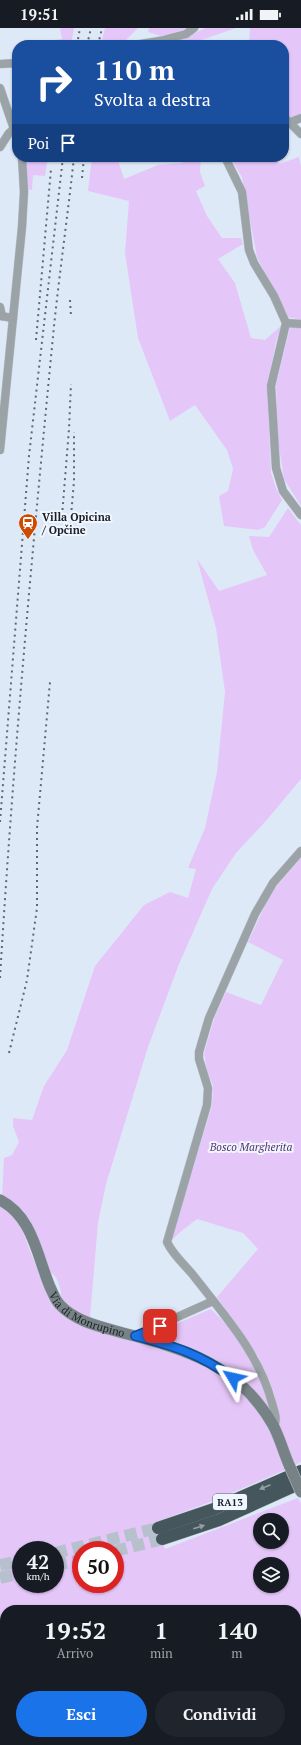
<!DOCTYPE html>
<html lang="it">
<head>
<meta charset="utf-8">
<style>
  :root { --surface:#171b24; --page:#20242c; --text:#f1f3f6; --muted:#9ea1a6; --accent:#1a73e8 }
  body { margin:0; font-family:"PT Serif",serif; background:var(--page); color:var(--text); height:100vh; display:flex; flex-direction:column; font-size:15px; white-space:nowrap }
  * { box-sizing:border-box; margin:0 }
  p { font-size:13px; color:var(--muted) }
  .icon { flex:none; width:22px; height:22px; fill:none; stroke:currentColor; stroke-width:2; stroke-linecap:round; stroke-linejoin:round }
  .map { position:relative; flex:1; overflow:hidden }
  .drawer { position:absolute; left:0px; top:1577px; width:301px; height:140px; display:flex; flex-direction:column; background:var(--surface); border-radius:16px 16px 0 0; box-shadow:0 1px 3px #0004 }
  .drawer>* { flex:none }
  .hud { position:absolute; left:12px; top:12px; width:277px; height:122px; border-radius:16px; box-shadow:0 1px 3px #0004; background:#1a4fa0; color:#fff; overflow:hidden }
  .buttons { position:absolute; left:253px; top:1485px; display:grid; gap:8px }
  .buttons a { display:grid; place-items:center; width:36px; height:36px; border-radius:50%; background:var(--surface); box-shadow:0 1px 3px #0004; font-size:20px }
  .speed { position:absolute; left:12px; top:1513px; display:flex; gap:8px; font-size:20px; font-weight:700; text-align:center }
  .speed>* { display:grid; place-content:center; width:52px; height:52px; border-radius:50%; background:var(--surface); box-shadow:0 1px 3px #0004; line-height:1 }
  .speed small { font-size:10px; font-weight:400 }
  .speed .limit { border:6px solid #d22; background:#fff; color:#111 }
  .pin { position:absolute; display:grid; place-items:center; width:34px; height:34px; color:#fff; margin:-17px; border-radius:8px; box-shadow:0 2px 6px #0006 }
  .me { position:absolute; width:44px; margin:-22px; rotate:306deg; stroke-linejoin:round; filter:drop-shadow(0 0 3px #0008) }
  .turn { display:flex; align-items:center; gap:14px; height:84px; padding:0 16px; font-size:18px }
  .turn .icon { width:52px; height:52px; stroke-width:2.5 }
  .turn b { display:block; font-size:28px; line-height:34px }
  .then { display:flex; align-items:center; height:38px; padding:0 16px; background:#0003; gap:8px; font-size:15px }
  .eta { display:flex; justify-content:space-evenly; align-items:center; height:68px; text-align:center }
  .eta b { font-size:24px; font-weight:700; line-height:28px }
  .action { display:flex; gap:8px; margin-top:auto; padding:8px 16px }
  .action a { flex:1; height:46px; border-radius:24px; background:var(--accent); color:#fff; font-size:16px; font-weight:700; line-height:46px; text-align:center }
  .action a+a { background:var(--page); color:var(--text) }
  .status { display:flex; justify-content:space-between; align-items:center; height:28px; padding:0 20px; background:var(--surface); direction:ltr }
  .status svg { height:11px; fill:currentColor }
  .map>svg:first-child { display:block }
  .green { fill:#e5c6f8; fill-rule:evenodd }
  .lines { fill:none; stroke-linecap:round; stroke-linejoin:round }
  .highway-tunnel { stroke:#b7c1ce; stroke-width:12; stroke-dasharray:12 6; stroke-linecap:butt }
  .street-casing { stroke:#bbc5d2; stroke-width:9 }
  .secondary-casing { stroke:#bbc5d2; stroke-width:12 }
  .highway-casing { stroke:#bbc5d2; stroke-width:13 }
  .street { stroke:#9ba3a6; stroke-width:8 }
  .secondary { stroke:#768286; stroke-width:11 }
  .highway { stroke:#45565c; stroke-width:12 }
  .rail { stroke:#616870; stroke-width:2; stroke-dasharray:2 4; stroke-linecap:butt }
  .secondary-bridge-casing { stroke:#bbc5d2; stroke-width:12; stroke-linecap:butt }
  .secondary-bridge { stroke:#768286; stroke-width:11 }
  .oneway { fill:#929ea5 }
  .route-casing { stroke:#114b97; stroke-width:10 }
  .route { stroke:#1a73e8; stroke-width:7 }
  .labels { text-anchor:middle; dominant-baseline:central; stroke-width:4; stroke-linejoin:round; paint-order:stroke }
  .shield { fill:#eff6ff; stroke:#5b6167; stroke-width:1 }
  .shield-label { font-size:10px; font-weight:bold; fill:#1c2126 }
  .poi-label { font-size:11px; font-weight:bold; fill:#1c2126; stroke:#eff6ff; text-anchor:start }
  .park-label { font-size:11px; font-style:italic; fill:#572d6d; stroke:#eff6ff }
  .street-label { font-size:11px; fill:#1c2126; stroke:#eff6ff }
</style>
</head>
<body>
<div class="status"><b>19:51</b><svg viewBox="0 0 49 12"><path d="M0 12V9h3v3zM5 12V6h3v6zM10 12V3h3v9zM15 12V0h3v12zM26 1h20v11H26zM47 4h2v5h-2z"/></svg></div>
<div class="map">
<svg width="301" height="1717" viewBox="0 0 301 1717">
  <rect width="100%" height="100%" fill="#dee9f8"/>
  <!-- green -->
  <g class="green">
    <polygon points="60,0 74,0 71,17 43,17 41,14 62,11"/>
    <polygon points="105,0 138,0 123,15 101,17"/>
    <polygon points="149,0 190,0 161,8 148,4"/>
    <polygon points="206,0 236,0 187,17 169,16"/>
    <polygon points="250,0 301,0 301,85 290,90 284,86 284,17 249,17"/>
    <polygon points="25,129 48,129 45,148 33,147 32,162 27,161"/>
    <polygon points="92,129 117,129 124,151 158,137 182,135 181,129 207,129 201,131 200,144 205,158 196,163 207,188 222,210 241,210 243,216 218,231 235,255 251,310 265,312 282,297 276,314 267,358 271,445 276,460 282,472 265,499 258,502 224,498 219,468 228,463 233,441 227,422 195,377 170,393 138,310 125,225 129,173 88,163"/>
    <polygon points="230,129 274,129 279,136 299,129 301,138 301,292 288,289 257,229 242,149"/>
    <polygon points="290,299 301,300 301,478 284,451 278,412 276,357"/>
    <path d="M288 480 301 497V751L265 794 236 825 212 861 179 936 148 1019 106 1156 98 1195 90 1289 73 1283 62 1275C61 1264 60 1250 50 1244L43 1224 23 1183 2 1168 4 1130 12 1127 19 1114 13 1098V1090L32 1092 44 1058 67 1022 95 938 144 877 170 864 188 870 196 841 188 840 205 800 217 744 225 664 216 600 197 531 219 563 267 547 253 522 249 508 269 509Z"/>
    <polygon points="301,830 301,1434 295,1437 280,1399 274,1364 258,1328 217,1269 258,1221 243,1205 197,1191 179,1205 171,1213 212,1078 213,1057 207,1043 204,1025 215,988 226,964 261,977 283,932 248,914 271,865"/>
    <path d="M0 1178 10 1184 22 1202 49 1272 63 1286 196 1330 223 1348 252 1374 271 1403 285 1442 213 1473 156 1494 165 1521 298 1470 301 1475V1717H0ZM260 1492H282V1514H260ZM21 1522H55V1556H21ZM81 1522H115V1556H81ZM260 1536H282V1558H260ZM5 1582H296V1712H5Z"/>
    <polygon points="211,1281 236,1306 263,1349 273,1390 245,1357 146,1309"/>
  </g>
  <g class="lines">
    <!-- highway-tunnel -->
    <g class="highway-tunnel">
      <polyline points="115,1523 162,1511"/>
      <polyline points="55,1525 158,1500"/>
      <polyline points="0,1537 21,1533"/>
      <polyline points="55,1537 81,1532"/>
      <polyline points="0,1550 21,1545"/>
    </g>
    <defs>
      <g id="street">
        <polyline points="135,17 165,12"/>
        <polyline points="165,17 165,12 167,11 186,6 194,0"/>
        <polyline points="0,36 17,35"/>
        <polyline points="0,60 17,110"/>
        <polyline points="284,89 301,106"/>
        <polyline points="291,94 301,90"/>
        <polyline points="0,119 9,105 14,101"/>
        <polyline points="225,129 242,164 249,222 254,235 274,268 286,295 271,358 276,440 283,463 301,487"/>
        <polyline points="0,279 2,288"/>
        <polyline points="0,288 13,290"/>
        <polyline points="286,295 301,296"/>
        <polyline points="0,422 22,199 24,164 22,129"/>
        <polyline points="135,1308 213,1273"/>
        <path d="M274 1398C278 1391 274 1383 272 1375 259 1325 224 1287 193 1247 184 1236 173 1227 167 1214L207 1077 208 1060 199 1031V1024L209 990 255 886 273 855 301 823"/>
      </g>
      <g id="secondary">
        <path id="s1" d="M0 1172C33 1189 37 1228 50 1259 53 1265 55 1272 60 1277 76 1294 102 1299 123 1305 186 1321 239 1337 273 1397 280 1410 284 1426 290 1439"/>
      </g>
      <g id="highway">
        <polyline points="158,1500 214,1481 301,1443"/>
        <polyline points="162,1511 219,1492 301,1455"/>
      </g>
    </defs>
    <!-- street casing -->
    <use href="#street" class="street-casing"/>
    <!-- secondary casing -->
    <use href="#secondary" class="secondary-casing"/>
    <!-- highway casing -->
    <use href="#highway" class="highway-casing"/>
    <!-- street -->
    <use href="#street" class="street"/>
    <!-- secondary -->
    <use href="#secondary" class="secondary"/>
    <!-- highway -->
    <use href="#highway" class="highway"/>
    <!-- rail -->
    <g class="rail">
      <polyline points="77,17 80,0"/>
      <polyline points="87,17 91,0"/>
      <polyline points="98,17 102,0"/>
      <polyline points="82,150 84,129"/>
      <polyline points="70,272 71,288"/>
      <polyline points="36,312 51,141"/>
      <polyline points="62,488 69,401 71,356"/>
      <polyline points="71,488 74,453 74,404"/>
      <polyline points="0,794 29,428 63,129"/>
      <path d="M0 950C13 732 33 515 54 298 60 241 68 185 74 129"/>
      <polyline points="9,1025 27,952 37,880 37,800 50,654"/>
    </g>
    <defs>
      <polyline id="secondary-bridge" points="290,1439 301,1464"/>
    </defs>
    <!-- secondary-bridge casing -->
    <use href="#secondary-bridge" class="secondary-bridge-casing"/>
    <!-- secondary-bridge -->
    <use href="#secondary-bridge" class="secondary-bridge"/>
  </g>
  <!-- one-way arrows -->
  <defs><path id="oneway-solid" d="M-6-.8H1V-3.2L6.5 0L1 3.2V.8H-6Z"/></defs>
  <g class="oneway">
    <use href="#oneway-solid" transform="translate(265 1459) rotate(157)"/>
    <use href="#oneway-solid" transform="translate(199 1499) rotate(-18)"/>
  </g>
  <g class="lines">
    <defs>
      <path id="route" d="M160 1298 135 1308C174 1318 200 1326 233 1350"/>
    </defs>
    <!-- route casing -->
    <use href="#route" class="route-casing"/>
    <!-- route -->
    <use href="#route" class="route"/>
  </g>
  <!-- icons -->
  <defs>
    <symbol id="station-pin" viewBox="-11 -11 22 30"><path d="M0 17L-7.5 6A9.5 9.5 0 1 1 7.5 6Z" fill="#cf4a01" stroke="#eff6ff"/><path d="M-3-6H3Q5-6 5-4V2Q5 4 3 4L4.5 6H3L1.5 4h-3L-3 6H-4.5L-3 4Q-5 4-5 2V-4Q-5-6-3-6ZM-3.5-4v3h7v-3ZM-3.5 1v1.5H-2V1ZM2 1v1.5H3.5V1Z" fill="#fff"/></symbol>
  </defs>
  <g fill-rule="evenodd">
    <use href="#station-pin" x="17" y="484" width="22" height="30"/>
  </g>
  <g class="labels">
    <!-- shield labels -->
    <rect class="shield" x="213" y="1466" width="34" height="16" rx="3"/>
    <g class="shield-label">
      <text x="230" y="1474">RA13</text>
    </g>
    <!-- poi labels -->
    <g class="poi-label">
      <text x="42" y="489">Villa Opicina<tspan x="42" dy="13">/ Opčine</tspan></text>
    </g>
    <!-- park labels -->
    <g class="park-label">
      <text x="251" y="1119">Bosco Margherita</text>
    </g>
    <!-- street labels -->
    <g class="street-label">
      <text stroke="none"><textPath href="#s1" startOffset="152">Via di Monrupino</textPath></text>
    </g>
  </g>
</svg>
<div class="buttons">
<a><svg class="icon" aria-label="search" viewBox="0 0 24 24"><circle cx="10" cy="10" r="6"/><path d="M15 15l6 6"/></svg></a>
<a><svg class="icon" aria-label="layers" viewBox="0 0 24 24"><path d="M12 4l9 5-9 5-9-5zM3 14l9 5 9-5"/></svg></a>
</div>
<div class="speed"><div>42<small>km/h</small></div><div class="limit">50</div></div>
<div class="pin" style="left:160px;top:1298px;background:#d93025"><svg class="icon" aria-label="arrive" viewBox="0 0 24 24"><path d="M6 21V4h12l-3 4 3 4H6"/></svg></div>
<svg class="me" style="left:233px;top:1350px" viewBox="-20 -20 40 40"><path d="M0-17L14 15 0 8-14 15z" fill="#1a73e8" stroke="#fff" stroke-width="4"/></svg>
<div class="hud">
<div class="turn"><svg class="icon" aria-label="right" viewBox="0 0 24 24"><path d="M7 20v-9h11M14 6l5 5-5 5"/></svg><div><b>110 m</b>Svolta a destra</div></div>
<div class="then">Poi<svg class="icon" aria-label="arrive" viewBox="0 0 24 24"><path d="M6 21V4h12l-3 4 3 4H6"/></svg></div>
</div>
<section class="drawer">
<div class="eta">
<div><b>19:52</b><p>Arrivo</p></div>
<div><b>1</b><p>min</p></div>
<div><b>140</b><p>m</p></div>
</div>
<div class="action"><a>Esci</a><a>Condividi</a></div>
</section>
</div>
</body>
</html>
